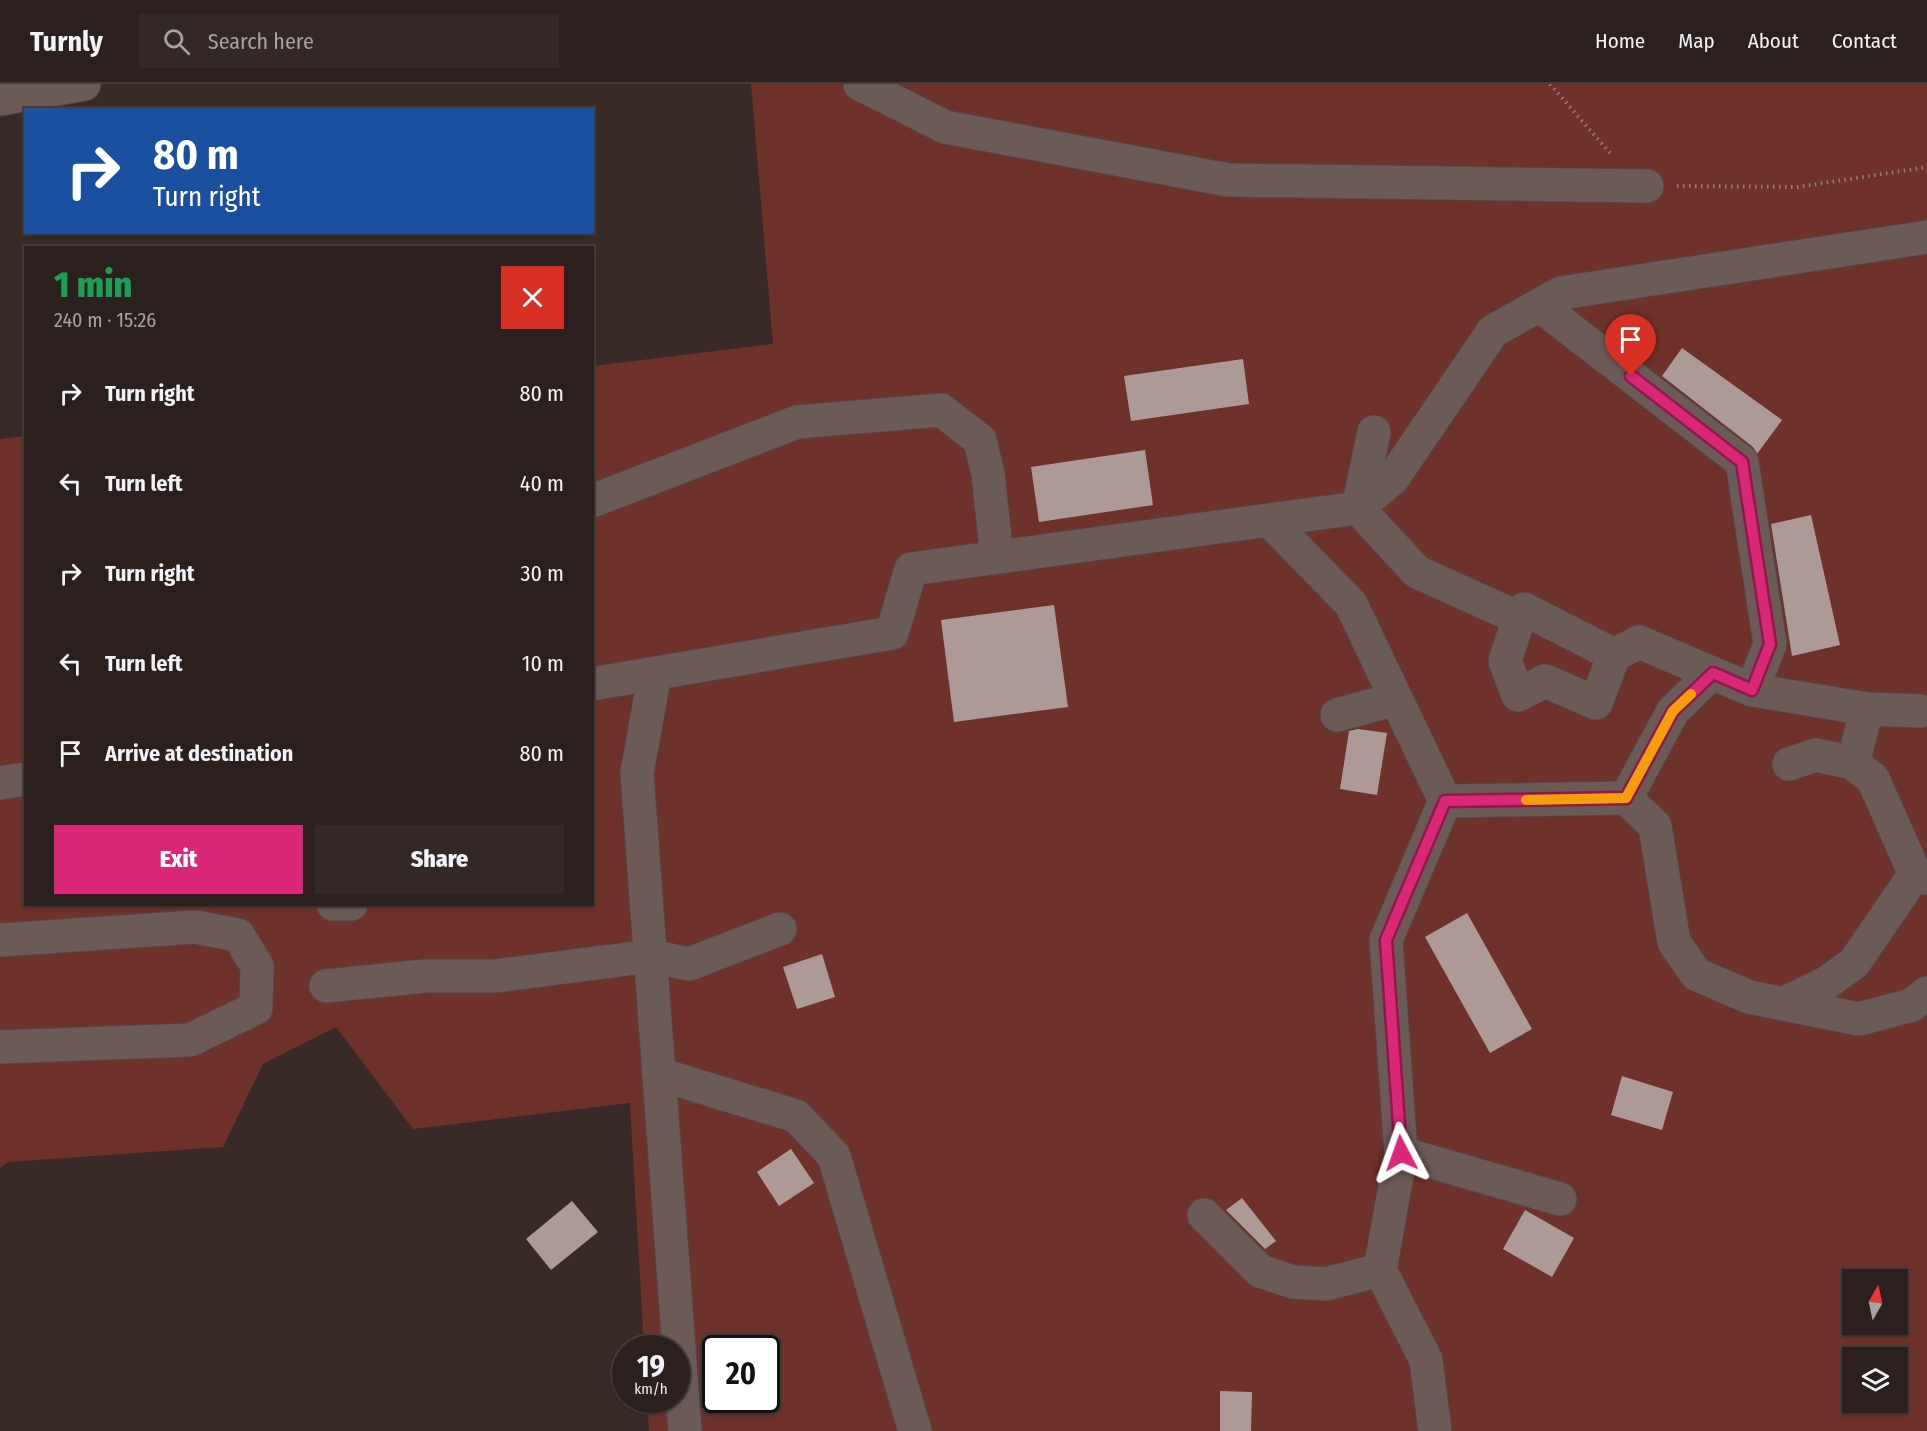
<!DOCTYPE html>
<html lang="en">
<head>
<meta charset="utf-8">
<style>
  :root { --surface:#2b201d; --page:#332826; --text:#f1f3f6; --muted:#a6a3a4; --line:#473e3b; --accent:#db2777 }
  body { margin:0; font-family:"Fira Sans Condensed",sans-serif; background:var(--page); color:var(--text); height:100vh; display:flex; flex-direction:column; font-size:22px; white-space:nowrap }
  * { box-sizing:border-box; margin:0 }
  p { font-size:20px; color:var(--muted) }
  .icon { flex:none; width:33px; height:33px; fill:none; stroke:currentColor; stroke-width:2; stroke-linecap:round; stroke-linejoin:round }
  .map { position:relative; flex:1; overflow:hidden }
  .details { position:absolute; left:24px; top:162px; width:570px; height:660px; display:flex; flex-direction:column; background:var(--surface); border-radius:0px; box-shadow:0 2px 4px #0004,0 0 0 2px var(--line) }
  .details>* { flex:none }
  .banner { position:absolute; left:24px; top:24px; width:570px; height:126px; border-radius:0px; box-shadow:0 2px 4px #0004,0 0 0 2px var(--line); background:#1a4fa0; color:#fff; overflow:hidden }
  .needle { width:39px; rotate:9deg }
  .fabs { position:absolute; left:1842px; top:1185px; display:grid; gap:12px }
  .fabs a { display:grid; place-items:center; width:66px; height:66px; border-radius:0px; background:var(--surface); box-shadow:0 2px 4px #0004,0 0 0 2px var(--line); font-size:30px }
  .speed { position:absolute; left:612px; top:1251px; display:flex; gap:12px; font-size:30px; font-weight:700; text-align:center }
  .speed>* { display:grid; place-content:center; width:78px; height:78px; border-radius:50%; background:var(--surface); box-shadow:0 2px 4px #0004,0 0 0 2px var(--line); line-height:1 }
  .speed small { font-size:15px; font-weight:400 }
  .speed .limit { border:3px solid #111; border-radius:9px; background:#fff; color:#111 }
  .pin { position:absolute; display:grid; place-items:center; width:51px; height:51px; color:#fff; margin:-62px -26px; border-radius:50% 50% 50% 0; rotate:-45deg; box-shadow:0 0 6px #0007 }
  .pin .icon { rotate:45deg }
  .me { position:absolute; width:66px; margin:-33px; rotate:356deg; stroke-linejoin:round; filter:drop-shadow(0 0 4px #0008) }
  .turn { display:flex; align-items:center; gap:21px; height:126px; padding:0 30px; font-size:27px }
  .turn .icon { width:78px; height:78px; stroke-width:2.5 }
  .turn b { display:block; font-size:42px; line-height:51px }
  .round { display:grid; place-items:center; flex:none; width:63px; height:63px; border-radius:0px; background:var(--page) }
  .summary { display:flex; align-items:center; justify-content:space-between; height:102px; padding:0 30px }
  h1 { font-size:36px; font-weight:800; line-height:45px; color:#1e9e55 }
  .primary-button { display:flex; gap:12px; margin-top:auto; padding:12px 30px }
  .primary-button a { flex:1; height:69px; border-radius:0px; background:var(--accent); color:#fff; font-size:24px; font-weight:800; line-height:69px; text-align:center }
  .primary-button a+a { background:var(--page); color:var(--text) }
  ul { padding:0; list-style:none }
  li { display:flex; align-items:center; gap:18px; height:90px; padding:0 30px }
  li div { flex:1 }
  li b { display:block; font-size:22px }
  li em { font-style:normal }
  header { display:flex; align-items:center; gap:36px; box-sizing:border-box; height:84px; padding:0 30px; background:var(--surface); border-bottom:2px solid var(--line) }
  header strong { font-size:28px }
  nav { display:flex; gap:33px; margin-inline-start:auto; font-size:21px }
  .search { width:420px; height:54px; background:var(--page); display:flex; align-items:center; gap:15px; box-sizing:border-box; padding:0 21px; border-radius:0px; color:var(--muted); font-size:22px }
  .map>svg:first-child { display:block }
  .green { fill:#6f322b; fill-rule:evenodd }
  .building { fill:#ad9a97 }
  .lines { fill:none; stroke-linecap:round; stroke-linejoin:round }
  .minor-casing { stroke:#544745; stroke-width:35 }
  .path { stroke:#8c7f7c; stroke-width:4; stroke-dasharray:1.5 4.5; stroke-linecap:butt }
  .minor { stroke:#6c5a57; stroke-width:33 }
  .route-casing { stroke:#8e194d; stroke-width:15 }
  .route { stroke:#db2777; stroke-width:10 }
  .slow { stroke:#f59e0b; stroke-width:10 }
</style>
</head>
<body>
<header>
<strong>Turnly</strong>
<div class="search"><svg class="icon" aria-label="search" viewBox="0 0 24 24"><circle cx="10" cy="10" r="6"/><path d="M15 15l6 6"/></svg>Search here</div>
<nav><a>Home</a><a>Map</a><a>About</a><a>Contact</a></nav>
</header>
<div class="map">
<svg width="1927" height="1347" viewBox="0 0 1927 1347">
  <rect width="100%" height="100%" fill="#392a27"/>
  <!-- green -->
  <path class="green" d="M751 0H1927V1347H649L647 1316H676V1264H644L630 1019 413 1045 336 943 263 980 223 1063 8 1078 0 1084V355L25 352 26 820H592L593 282 773 260ZM1852 1196H1898V1240H1852ZM716 1264H766V1316H716ZM1852 1274H1898V1318H1852Z"/>
  <!-- building -->
  <g class="building">
    <polygon points="1682,264 1782,336 1757,370 1753,363 1662,292"/>
    <polygon points="1243,275 1249,320 1131,337 1124,292"/>
    <polygon points="1145,366 1153,421 1039,438 1031,383"/>
    <polygon points="1811,431 1840,561 1792,572 1771,440"/>
    <polygon points="1054,521 1068,623 954,638 941,536"/>
    <polygon points="1358,645 1387,649 1377,711 1340,705 1349,647"/>
    <polygon points="1467,829 1532,945 1490,969 1425,853"/>
    <polygon points="822,870 835,913 797,925 783,883"/>
    <polygon points="1622,992 1673,1008 1662,1046 1611,1031"/>
    <polygon points="791,1065 814,1099 779,1122 757,1088"/>
    <polygon points="1242,1114 1276,1157 1265,1165 1226,1126"/>
    <polygon points="572,1117 598,1148 551,1186 526,1155"/>
    <polygon points="1525,1126 1574,1154 1552,1193 1503,1165"/>
    <polygon points="1220,1307 1252,1308 1251,1347 1220,1347"/>
  </g>
  <g class="lines">
    <defs>
      <g id="minor">
        <polyline points="860,0 945,43 1228,96 1647,102"/>
        <polyline points="0,15 84,0"/>
        <polyline points="1539,221 1742,378 1770,560 1752,606"/>
        <polyline points="592,417 797,338 941,326 980,356 988,390 997,473"/>
        <polyline points="1358,424 1393,394 1493,247 1561,209 1927,153"/>
        <polyline points="1358,424 1374,348"/>
        <polyline points="1269,436 1358,424 1417,488 1519,534 1524,525 1614,571 1596,619 1545,597 1518,611 1505,577 1519,534"/>
        <polyline points="1614,571 1639,558 1752,606 1867,625 1921,627"/>
        <polyline points="655,589 637,689 685,1347"/>
        <polyline points="592,600 892,549 911,485 1269,436 1351,520 1445,717 1386,856 1401,1069 1380,1186 1426,1276 1435,1347"/>
        <polyline points="1337,631 1396,615"/>
        <polyline points="1853,679 1867,625"/>
        <polyline points="1789,680 1816,671 1853,679 1873,695 1915,790"/>
        <polyline points="0,699 26,695"/>
        <polyline points="1626,714 1655,742 1674,858 1696,890 1749,913 1859,935 1912,921 1927,909"/>
        <polyline points="1445,717 1626,714 1673,627 1712,589"/>
        <polyline points="333,820 351,820"/>
        <polyline points="0,856 195,843 238,851 257,882 256,924 190,956 0,963"/>
        <polyline points="326,902 425,892 495,892 651,872 689,880 780,845"/>
        <polyline points="1783,920 1826,899 1854,879 1915,790 1927,794"/>
        <polyline points="659,990 796,1032 834,1072 915,1347"/>
        <polyline points="1401,1069 1560,1115"/>
        <polyline points="1204,1131 1260,1187 1293,1198 1326,1200 1380,1186"/>
      </g>
    </defs>
    <!-- minor casing -->
    <use href="#minor" class="minor-casing"/>
    <!-- path -->
    <g class="path">
      <polyline points="1550,0 1610,69"/>
      <polyline points="1677,102 1798,103 1927,83"/>
    </g>
    <!-- minor -->
    <use href="#minor" class="minor"/>
  </g>
  <g class="lines">
    <defs>
      <polyline id="route" points="1401,1069 1386,856 1445,717 1626,714 1673,627 1713,589 1752,606 1770,560 1742,378 1631,292"/>
    </defs>
    <!-- route casing -->
    <use href="#route" class="route-casing"/>
    <!-- route -->
    <use href="#route" class="route"/>
    <!-- slow -->
    <polyline class="slow" points="1526,716 1626,714 1673,627 1691,610"/>
  </g>
</svg>
<div class="fabs">
<a><svg class="needle" viewBox="-14 -14 28 28"><path d="M0-13l5 13h-10z" fill="#e53935"/><path d="M0 13l5-13h-10z" fill="#a6a3a4"/></svg></a>
<a><svg class="icon" aria-label="layers" viewBox="0 0 24 24"><path d="M12 4l9 5-9 5-9-5zM3 14l9 5 9-5"/></svg></a>
</div>
<div class="speed"><div>19<small>km/h</small></div><div class="limit">20</div></div>
<div class="pin" style="left:1631px;top:292px;background:#d93025"><svg class="icon" aria-label="arrive" viewBox="0 0 24 24"><path d="M6 21V4h12l-3 4 3 4H6"/></svg></div>
<svg class="me" style="left:1401px;top:1069px" viewBox="-20 -20 40 40"><path d="M0-17L14 15 0 8-14 15z" fill="#db2777" stroke="#fff" stroke-width="4"/></svg>
<div class="banner">
<div class="turn"><svg class="icon" aria-label="right" viewBox="0 0 24 24"><path d="M7 20v-9h11M14 6l5 5-5 5"/></svg><div><b>80 m</b>Turn right</div></div>
</div>
<section class="details">
<div class="summary"><div><h1>1 min</h1><p>240 m · 15:26</p></div><a class="round" style="background:#d93025;color:#fff"><svg class="icon" aria-label="close" viewBox="0 0 24 24"><path d="M6 6l12 12M18 6L6 18"/></svg></a></div>
<ul>
<li><svg class="icon" aria-label="right" viewBox="0 0 24 24"><path d="M7 20v-9h11M14 6l5 5-5 5"/></svg><div><b>Turn right</b></div><em>80 m</em></li>
<li><svg class="icon" aria-label="left" viewBox="0 0 24 24"><path d="M17 20v-9H6M10 6l-5 5 5 5"/></svg><div><b>Turn left</b></div><em>40 m</em></li>
<li><svg class="icon" aria-label="right" viewBox="0 0 24 24"><path d="M7 20v-9h11M14 6l5 5-5 5"/></svg><div><b>Turn right</b></div><em>30 m</em></li>
<li><svg class="icon" aria-label="left" viewBox="0 0 24 24"><path d="M17 20v-9H6M10 6l-5 5 5 5"/></svg><div><b>Turn left</b></div><em>10 m</em></li>
<li><svg class="icon" aria-label="arrive" viewBox="0 0 24 24"><path d="M6 21V4h12l-3 4 3 4H6"/></svg><div><b>Arrive at destination</b></div><em>80 m</em></li>
</ul>
<div class="primary-button"><a>Exit</a><a>Share</a></div>
</section>
</div>
</body>
</html>
